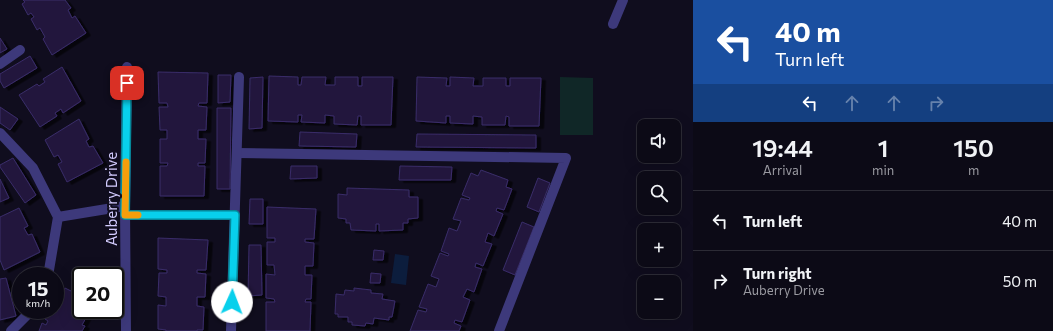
<!DOCTYPE html>
<html lang="en">
<head>
<meta charset="utf-8">
<style>
  :root { --surface:#0c0a16; --page:#15131f; --text:#f1f3f6; --muted:#9a9aa1; --line:#2c2b35 }
  body { margin:0; font-family:Commissioner,sans-serif; background:var(--page); color:var(--text); height:100vh; display:flex; flex-direction:column; font-size:15px; white-space:nowrap }
  * { box-sizing:border-box; margin:0 }
  p { font-size:13px; color:var(--muted) }
  .icon { flex:none; width:22px; height:22px; fill:none; stroke:currentColor; stroke-width:2; stroke-linecap:round; stroke-linejoin:round }
  .map { position:relative; flex:1; overflow:hidden }
  .details { display:flex; flex-direction:column; background:var(--surface); width:360px }
  .details>* { flex:none }
  .banner { background:#1a4fa0; color:#fff; overflow:hidden }
  .buttons { position:absolute; left:637px; top:119px; display:grid; gap:8px }
  .buttons a { display:grid; place-items:center; width:44px; height:44px; border-radius:8px; background:var(--surface); box-shadow:0 4px 16px #0002,0 0 0 1px var(--line); font-size:20px }
  .speed { position:absolute; left:12px; top:267px; display:flex; gap:8px; font-size:20px; font-weight:700; text-align:center }
  .speed>* { display:grid; place-content:center; width:52px; height:52px; border-radius:50%; background:var(--surface); box-shadow:0 4px 16px #0002,0 0 0 1px var(--line); line-height:1 }
  .speed small { font-size:10px; font-weight:400 }
  .speed .limit { border:2px solid #111; border-radius:6px; background:#fff; color:#111 }
  .pin { position:absolute; display:grid; place-items:center; width:34px; height:34px; color:#fff; margin:-17px; border-radius:8px; box-shadow:0 2px 6px #0006 }
  .me { position:absolute; width:44px; margin:-22px; rotate:2deg; stroke-linejoin:round; filter:drop-shadow(0 0 3px #0008) }
  .turn { display:flex; align-items:center; gap:14px; height:84px; padding:0 16px; font-size:18px }
  .turn .icon { width:52px; height:52px; stroke-width:2.5 }
  .turn b { display:block; font-size:28px; line-height:34px }
  .lanes { display:flex; align-items:center; height:38px; padding:0 16px; background:#0003; justify-content:center; gap:20px; direction:ltr }
  .lanes .off { opacity:.35 }
  .eta { display:flex; justify-content:space-evenly; align-items:center; height:68px; text-align:center }
  .eta b { font-size:24px; font-weight:600; line-height:28px }
  ul { padding:0; list-style:none }
  li { display:flex; align-items:center; gap:12px; height:60px; padding:0 16px; border-top:1px solid var(--line) }
  li div { flex:1 }
  li b { display:block; font-size:15px }
  li em { font-style:normal }
  main { display:flex; flex:1; min-height:0 }
  .map>svg:first-child { display:block }
  .green { fill:#102727 }
  .water { fill:#0c1d3d }
  .building { fill:#22193e; stroke:#3a2c69; filter:url(#shadow) }
  .lines { fill:none; stroke-linecap:round; stroke-linejoin:round }
  .minor { stroke:#3d397b; stroke-width:10 }
  .route-casing { stroke:#058799; stroke-width:10 }
  .route { stroke:#08d0ec; stroke-width:7 }
  .slow { stroke:#f59e0b; stroke-width:7 }
  .labels { text-anchor:middle; dominant-baseline:central; stroke-width:4; stroke-linejoin:round; paint-order:stroke }
  .street-label { font-size:15px; fill:#d2cbfd; stroke:#100d1e }
</style>
</head>
<body>
<main>
<div class="map">
<svg width="693" height="331" viewBox="0 0 693 331">
  <defs>
    <filter id="shadow"><feDropShadow dx="4.5" dy="2.5" stdDeviation="0" flood-color="#0009"/></filter>
  </defs>
  <rect width="100%" height="100%" fill="#100d1e"/>
  <!-- green -->
  <polygon class="green" points="560,77 593,78 593,135 560,135"/>
  <!-- water -->
  <polygon class="water" points="395,254 409,256 406,285 391,283"/>
  <!-- building -->
  <g class="building">
    <polygon points="23,0 65,0 71,8 68,10 72,18 75,16 86,33 52,55 43,39 45,37 40,28 37,30 31,19 34,17 31,13 28,15 22,4 25,2"/>
    <polygon points="0,38 7,49 0,53"/>
    <polygon points="30,56 37,68 4,88 0,81 0,74"/>
    <polygon points="62,67 81,101 63,113 61,109 55,113 57,116 40,127 19,95 37,84 39,86 45,82 43,79"/>
    <polygon points="158,72 208,73 207,103 199,103 198,106 207,107 206,130 198,130 198,139 206,139 205,163 198,163 198,166 205,166 204,196 160,196 160,166 167,166 168,163 160,163 160,139 167,139 167,130 160,130 159,107 168,107 167,103 159,103"/>
    <polygon points="218,75 231,75 230,102 218,103"/>
    <polygon points="269,76 298,77 298,85 301,85 302,77 326,77 325,85 335,85 335,77 358,77 358,86 362,86 362,77 393,77 391,125 361,125 361,116 358,116 357,125 334,124 334,116 325,115 325,123 301,122 302,115 298,115 298,122 268,121"/>
    <polygon points="263,77 262,128 249,129 250,78"/>
    <polygon points="417,77 447,78 446,86 450,86 450,77 474,78 473,86 483,86 483,78 506,78 506,86 510,86 510,78 541,78 539,126 509,126 509,117 506,116 505,125 482,125 482,117 473,116 473,124 450,123 450,116 446,116 446,123 416,121"/>
    <polygon points="0,107 18,119 10,130 0,123"/>
    <polygon points="217,108 231,108 230,189 217,189"/>
    <polygon points="79,119 89,139 86,141 89,147 93,146 103,163 67,182 58,164 62,162 58,155 54,157 45,140"/>
    <polygon points="300,132 357,134 356,147 299,146"/>
    <polygon points="417,134 536,135 536,148 416,147"/>
    <polygon points="13,158 36,195 25,203 0,167 0,165"/>
    <polygon points="291,166 317,166 317,178 290,179"/>
    <polygon points="400,166 452,167 451,180 399,180"/>
    <polygon points="481,170 508,180 506,187 512,189 504,210 497,208 496,211 503,214 494,236 488,233 485,242 492,244 483,266 476,263 475,267 482,269 474,292 467,289 463,297 470,300 462,322 455,320 454,323 461,326 459,331 410,331 418,310 426,312 427,309 419,307 428,284 436,287 439,279 431,276 440,253 448,256 449,254 441,251 449,228 457,231 461,221 453,219 461,198 469,200 470,198 462,195 471,173 478,176"/>
    <polygon points="538,178 550,183 539,212 527,207"/>
    <polygon points="0,179 9,198 0,202"/>
    <polygon points="347,188 409,190 409,197 418,197 418,218 408,219 408,223 403,223 403,230 379,231 379,224 376,224 376,231 351,230 350,223 346,223 346,219 338,218 338,194 347,195"/>
    <polygon points="250,199 263,199 263,224 249,224"/>
    <polygon points="267,207 316,209 314,239 305,239 305,242 314,243 313,266 305,266 305,275 312,275 311,299 306,299 305,302 311,302 310,331 266,331 266,302 275,302 274,299 266,298 266,274 275,275 274,265 267,265 267,242 275,242 275,238 267,238"/>
    <polygon points="19,208 28,226 24,228 28,235 32,234 40,252 4,270 0,260 0,217"/>
    <polygon points="522,222 534,227 515,275 503,270"/>
    <polygon points="158,238 208,240 206,270 197,270 197,273 206,274 205,297 197,297 197,306 204,307 203,330 197,330 197,331 166,331 166,330 158,329 158,305 166,306 166,297 158,296 159,273 167,273 167,270 158,269"/>
    <polygon points="249,245 261,245 262,295 248,296"/>
    <polygon points="374,250 384,251 383,260 373,260"/>
    <polygon points="26,271 39,276 24,276"/>
    <polygon points="371,273 381,274 380,283 370,283"/>
    <polygon points="6,278 16,316 0,320 0,279"/>
    <polygon points="21,282 21,297 16,294"/>
    <polygon points="61,288 64,290 65,288 81,296 81,310 94,310 90,317 87,316 82,325 85,326 82,331 39,331 42,323 46,325 48,321 45,319 49,310 55,310 55,306 58,300 55,299"/>
    <polygon points="354,288 371,290 371,293 383,294 382,299 395,301 392,317 389,317 389,320 374,318 373,324 366,323 365,326 352,325 352,322 348,322 348,317 338,317 338,314 335,314 336,294 344,295 345,290 354,291"/>
  </g>
  <g class="lines">
    <!-- minor -->
    <g class="minor">
      <polyline points="613,24 623,0"/>
      <polyline points="0,64 20,50"/>
      <polyline points="0,133 33,168 58,217 48,276"/>
      <polyline points="237,153 566,158 499,331"/>
      <polyline points="125,215 235,215"/>
      <polyline points="58,217 125,206"/>
      <polyline points="11,331 32,310"/>
      <polyline points="126,331 125,206 127,67"/>
      <polyline points="231,331 239,77"/>
    </g>
  </g>
  <g class="lines">
    <defs>
      <polyline id="route" points="127,83 125,215 235,215 232,302"/>
    </defs>
    <!-- route casing -->
    <use href="#route" class="route-casing"/>
    <!-- route -->
    <use href="#route" class="route"/>
    <!-- slow -->
    <polyline class="slow" points="126,162 125,215 138,215"/>
  </g>
  <g class="labels">
    <!-- street labels -->
    <g class="street-label">
      <text transform="translate(111 199) rotate(-90)">Auberry Drive</text>
    </g>
  </g>
</svg>
<div class="buttons">
<a><svg class="icon" aria-label="sound" viewBox="0 0 24 24"><path d="M4 9h4l5-4v14l-5-4H4zM17 9q2 3 0 6"/></svg></a>
<a><svg class="icon" aria-label="search" viewBox="0 0 24 24"><circle cx="10" cy="10" r="6"/><path d="M15 15l6 6"/></svg></a>
<a>+</a>
<a>−</a>
</div>
<div class="speed"><div>15<small>km/h</small></div><div class="limit">20</div></div>
<div class="pin" style="left:127px;top:83px;background:#d93025"><svg class="icon" aria-label="arrive" viewBox="0 0 24 24"><path d="M6 21V4h12l-3 4 3 4H6"/></svg></div>
<svg class="me" style="left:232px;top:302px" viewBox="-20 -20 40 40"><circle r="19" fill="#fff"/><path d="M0-13L10 11 0 6-10 11z" fill="#08d0ec"/></svg>
</div>
<section class="details">
<div class="banner">
<div class="turn"><svg class="icon" aria-label="left" viewBox="0 0 24 24"><path d="M17 20v-9H6M10 6l-5 5 5 5"/></svg><div><b>40 m</b>Turn left</div></div>
<div class="lanes"><svg class="icon" aria-label="left" viewBox="0 0 24 24"><path d="M17 20v-9H6M10 6l-5 5 5 5"/></svg><svg class="icon off" aria-label="ahead" viewBox="0 0 24 24"><path d="M12 20V5M6 11l6-6 6 6"/></svg><svg class="icon off" aria-label="ahead" viewBox="0 0 24 24"><path d="M12 20V5M6 11l6-6 6 6"/></svg><svg class="icon off" aria-label="right" viewBox="0 0 24 24"><path d="M7 20v-9h11M14 6l5 5-5 5"/></svg></div>
</div>
<div class="eta">
<div><b>19:44</b><p>Arrival</p></div>
<div><b>1</b><p>min</p></div>
<div><b>150</b><p>m</p></div>
</div>
<ul>
<li><svg class="icon" aria-label="left" viewBox="0 0 24 24"><path d="M17 20v-9H6M10 6l-5 5 5 5"/></svg><div><b>Turn left</b></div><em>40 m</em></li>
<li><svg class="icon" aria-label="right" viewBox="0 0 24 24"><path d="M7 20v-9h11M14 6l5 5-5 5"/></svg><div><b>Turn right</b><p>Auberry Drive</p></div><em>50 m</em></li>
</ul>
</section>
</main>
</body>
</html>
